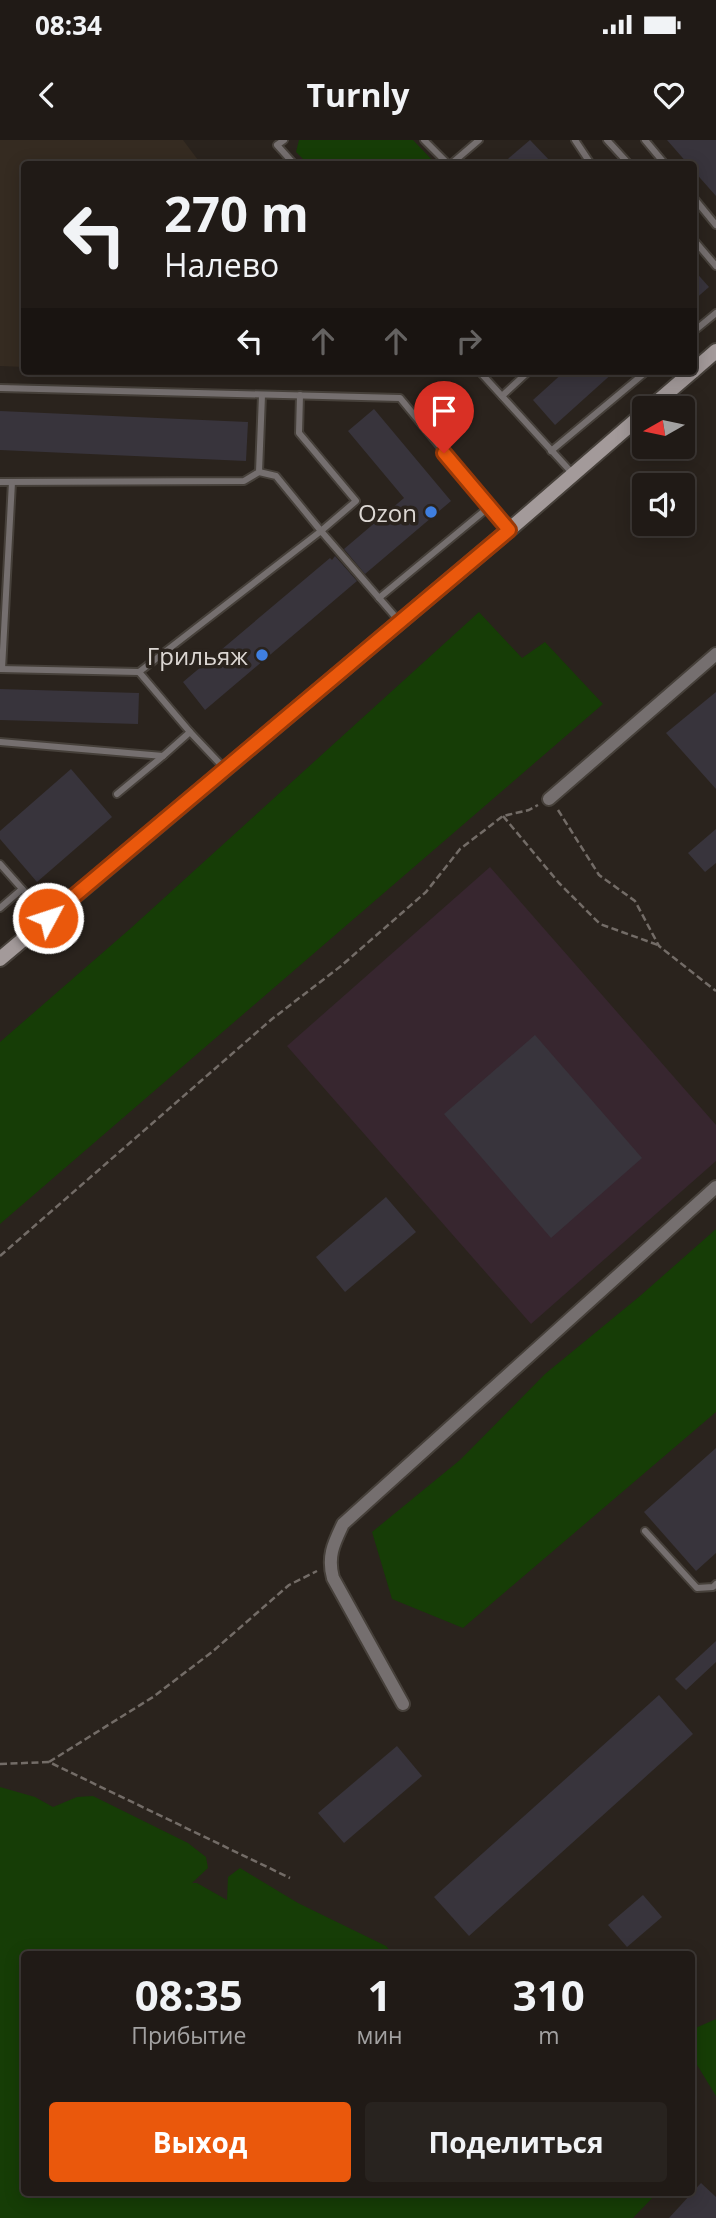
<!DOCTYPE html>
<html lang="ru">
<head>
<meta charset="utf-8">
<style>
  :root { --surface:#201a16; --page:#28231f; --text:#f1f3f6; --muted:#a2a1a1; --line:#3d3835; --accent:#ea580c }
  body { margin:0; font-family:"Open Sans",sans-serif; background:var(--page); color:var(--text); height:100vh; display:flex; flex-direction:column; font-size:26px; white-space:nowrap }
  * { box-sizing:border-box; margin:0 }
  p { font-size:23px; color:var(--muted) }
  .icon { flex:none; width:38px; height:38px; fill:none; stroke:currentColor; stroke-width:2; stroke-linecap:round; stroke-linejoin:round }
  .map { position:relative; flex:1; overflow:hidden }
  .drawer { position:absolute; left:21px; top:1811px; width:674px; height:245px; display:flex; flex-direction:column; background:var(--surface); border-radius:7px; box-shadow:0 4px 18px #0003,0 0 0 2px var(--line) }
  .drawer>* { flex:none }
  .banner { position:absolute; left:21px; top:21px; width:676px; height:214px; border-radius:7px; box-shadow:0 4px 18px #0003,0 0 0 2px var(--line); background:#201a16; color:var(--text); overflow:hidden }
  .needle { width:46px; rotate:261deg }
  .tools { position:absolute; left:632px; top:256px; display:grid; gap:14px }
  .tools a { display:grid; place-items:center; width:63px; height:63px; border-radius:7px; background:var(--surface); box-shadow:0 4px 18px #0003,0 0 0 2px var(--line); font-size:35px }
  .pin { position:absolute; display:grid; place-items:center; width:60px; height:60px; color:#fff; margin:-72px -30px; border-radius:50% 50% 50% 0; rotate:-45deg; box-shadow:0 0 7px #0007 }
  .pin .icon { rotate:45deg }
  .me { position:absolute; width:77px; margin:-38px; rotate:50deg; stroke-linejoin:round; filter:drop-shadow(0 0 5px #0008) }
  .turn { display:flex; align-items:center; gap:24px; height:147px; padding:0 28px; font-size:32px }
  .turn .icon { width:91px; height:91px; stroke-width:2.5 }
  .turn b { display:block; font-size:49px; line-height:60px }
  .lanes { display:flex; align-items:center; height:66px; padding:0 28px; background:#0003; justify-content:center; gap:35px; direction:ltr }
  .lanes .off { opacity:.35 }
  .eta { display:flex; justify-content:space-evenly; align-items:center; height:119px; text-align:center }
  .eta b { font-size:42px; font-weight:700; line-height:49px }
  .cta { display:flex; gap:14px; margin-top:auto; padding:14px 28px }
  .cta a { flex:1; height:80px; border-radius:7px; background:var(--accent); color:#fff; font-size:28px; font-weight:700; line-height:80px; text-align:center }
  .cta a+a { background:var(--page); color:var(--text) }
  .status { display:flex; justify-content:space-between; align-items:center; height:49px; padding:0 35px; background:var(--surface); direction:ltr }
  .status svg { height:19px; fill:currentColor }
  header { display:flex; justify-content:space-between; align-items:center; height:91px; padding:0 28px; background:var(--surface); font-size:32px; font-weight:700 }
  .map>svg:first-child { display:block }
  .built { fill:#352b21 }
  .industrial { fill:#37262f }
  .green { fill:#163d06 }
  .building { fill:#38343c }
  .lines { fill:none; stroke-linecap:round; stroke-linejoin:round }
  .lane-casing { stroke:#46403a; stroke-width:10 }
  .street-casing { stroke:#46403a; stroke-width:16 }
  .secondary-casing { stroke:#46403a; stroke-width:18 }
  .path { stroke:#736c67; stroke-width:2.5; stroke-dasharray:7 3.5; stroke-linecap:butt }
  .lane { stroke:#756f6f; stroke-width:6 }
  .street { stroke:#756f6f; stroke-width:12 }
  .secondary { stroke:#a39a9a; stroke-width:14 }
  .route-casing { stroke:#983908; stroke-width:18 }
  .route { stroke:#ea580c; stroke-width:12 }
  .shop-dot { fill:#3f7fe0; stroke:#2a231d; stroke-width:2.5 }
  .labels { text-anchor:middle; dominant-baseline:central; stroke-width:7; stroke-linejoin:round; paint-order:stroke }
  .poi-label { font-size:24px; fill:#dcd7d3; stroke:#2a231d; text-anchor:end }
</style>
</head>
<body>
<div class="status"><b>08:34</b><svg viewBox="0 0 49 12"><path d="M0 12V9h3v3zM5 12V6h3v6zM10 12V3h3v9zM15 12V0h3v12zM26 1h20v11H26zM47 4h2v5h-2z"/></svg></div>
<header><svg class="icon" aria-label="back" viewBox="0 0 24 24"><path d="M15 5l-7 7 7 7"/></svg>Turnly<svg class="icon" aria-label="heart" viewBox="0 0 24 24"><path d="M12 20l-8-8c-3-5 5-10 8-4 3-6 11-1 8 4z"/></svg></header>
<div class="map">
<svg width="716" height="2078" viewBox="0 0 716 2078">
  <rect width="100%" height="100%" fill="#2a231d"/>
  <!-- built -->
  <polygon class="built" points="0,0 183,0 201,24 24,24 24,227 0,226"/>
  <!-- industrial -->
  <polygon class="industrial" points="490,727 716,985 716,1021 531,1184 287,906"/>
  <!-- green -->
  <g class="green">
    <polygon points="299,0 413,0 436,24 308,24 296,12"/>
    <polygon points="479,472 522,518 545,502 603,564 0,1084 0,902 131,788"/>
    <polygon points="716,1089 716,1272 463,1488 392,1459 372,1392 460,1320 545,1234 640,1156"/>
    <polygon points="0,1647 35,1657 53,1667 77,1657 93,1656 188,1703 206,1717 208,1728 192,1743 197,1743 227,1760 228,1737 240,1728 298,1763 386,1806 394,1815 24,1815 24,2053 657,2053 633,2078 0,2078"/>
    <polygon points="716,1879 716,1956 691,1915 691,1890"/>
  </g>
  <!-- building -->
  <g class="building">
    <polygon points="530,0 553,24 502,24"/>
    <polygon points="667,0 716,0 716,56 693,30 693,24 688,24"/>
    <polygon points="693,129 709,147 693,161"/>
    <polygon points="565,231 615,231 555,285 533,260"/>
    <polygon points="374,269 451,361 365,434 344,409 404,358 348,291"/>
    <polygon points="0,271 248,282 246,321 0,310"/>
    <polygon points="335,416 357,441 205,570 183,542 330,418 332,420"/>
    <polygon points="0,549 139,553 138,584 0,580"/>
    <polygon points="716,552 716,649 666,593"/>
    <polygon points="71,629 112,677 37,742 0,699 0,691"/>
    <polygon points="716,689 716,723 705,732 688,713"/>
    <polygon points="535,895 642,1018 551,1098 444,974"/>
    <polygon points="386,1057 416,1092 345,1152 316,1117"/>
    <polygon points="716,1308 716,1413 696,1431 644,1372"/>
    <polygon points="716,1501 716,1522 686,1550 675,1539"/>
    <polygon points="659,1555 693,1594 469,1796 434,1757"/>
    <polygon points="397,1606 422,1636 344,1703 318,1673"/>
    <polygon points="643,1755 662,1777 627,1807 608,1785"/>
    <polygon points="701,2043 716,2057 716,2078 669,2078"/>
  </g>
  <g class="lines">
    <defs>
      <g id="lane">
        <polyline points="284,0 277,5 294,24"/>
        <polyline points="424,0 448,24"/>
        <polyline points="575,0 591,24"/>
        <polyline points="607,0 629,24"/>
        <polyline points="645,0 665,24"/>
        <polyline points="451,24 479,0"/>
        <polyline points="693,57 716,85"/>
        <polyline points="693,99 716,126"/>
        <polyline points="693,192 716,173"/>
        <polyline points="479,231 573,334"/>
        <polyline points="0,248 400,258 509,390"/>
        <polyline points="502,256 529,231"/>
        <polyline points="551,311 647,231"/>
        <polyline points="259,332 276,336 321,391 356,361 299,293 300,255"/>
        <polyline points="0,342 244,341 259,332 262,255"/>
        <polyline points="379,458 489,367"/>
        <polyline points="0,529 139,532 321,391 399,481"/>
        <polyline points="2,529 12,342"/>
        <polyline points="139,532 190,592 225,629"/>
        <polyline points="0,602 163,616 190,592"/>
        <polyline points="117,654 163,616"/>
        <polyline points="0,724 48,778"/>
        <polyline points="0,768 22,749"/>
        <polyline points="645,1391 697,1448 713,1447 716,1444"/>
      </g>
      <g id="street">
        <polyline points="549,659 716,514"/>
        <path d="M403 1564 333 1438C327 1416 334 1403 343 1384L716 1047"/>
      </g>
      <g id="secondary">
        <polyline points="693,231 716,211"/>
        <polyline points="650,268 693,231"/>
        <polyline points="0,819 509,390 644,273"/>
      </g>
    </defs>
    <!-- lane casing -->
    <use href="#lane" class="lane-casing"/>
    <!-- street casing -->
    <use href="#street" class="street-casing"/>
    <!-- secondary casing -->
    <use href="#secondary" class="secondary-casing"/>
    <!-- path -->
    <g class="path">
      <polyline points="558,670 599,735 635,761 659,806 716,851"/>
      <polyline points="503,676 559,743 600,784 658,805"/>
      <polyline points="0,1116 272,879 341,826 426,752 460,709 503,676 529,670 538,665"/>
      <polyline points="49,1622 153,1557 212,1512 289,1445 317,1431"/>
      <polyline points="0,1624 49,1622 290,1738"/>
    </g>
    <!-- lane -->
    <use href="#lane" class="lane"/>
    <!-- street -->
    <use href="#street" class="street"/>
    <!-- secondary -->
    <use href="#secondary" class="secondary"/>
  </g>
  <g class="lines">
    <defs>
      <polyline id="route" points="48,778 509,390 444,313"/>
    </defs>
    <!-- route casing -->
    <use href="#route" class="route-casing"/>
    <!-- route -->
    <use href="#route" class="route"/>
  </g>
  <!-- markers -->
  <g class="shop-dot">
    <circle cx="431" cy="372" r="7"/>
    <circle cx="262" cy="515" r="7"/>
  </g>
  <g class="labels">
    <!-- poi labels -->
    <g class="poi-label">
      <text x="417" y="372">Ozon</text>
      <text x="248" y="515">Грильяж</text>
    </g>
  </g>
</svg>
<div class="tools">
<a><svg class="needle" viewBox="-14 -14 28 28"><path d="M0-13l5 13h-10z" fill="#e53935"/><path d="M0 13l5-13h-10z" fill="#a2a1a1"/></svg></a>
<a><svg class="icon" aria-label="sound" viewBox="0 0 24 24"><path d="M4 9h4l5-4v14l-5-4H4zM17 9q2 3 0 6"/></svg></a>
</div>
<div class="pin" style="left:444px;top:313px;background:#d93025"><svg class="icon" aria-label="arrive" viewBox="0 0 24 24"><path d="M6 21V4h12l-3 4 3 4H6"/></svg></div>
<svg class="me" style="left:48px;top:778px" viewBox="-20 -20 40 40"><circle r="17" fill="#ea580c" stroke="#fff" stroke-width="3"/><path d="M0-11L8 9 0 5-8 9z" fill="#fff"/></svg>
<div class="banner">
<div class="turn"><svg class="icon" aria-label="left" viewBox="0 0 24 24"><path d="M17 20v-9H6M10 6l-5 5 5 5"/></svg><div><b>270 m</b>Налево</div></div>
<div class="lanes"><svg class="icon" aria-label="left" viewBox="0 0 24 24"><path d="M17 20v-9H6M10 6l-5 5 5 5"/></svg><svg class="icon off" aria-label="ahead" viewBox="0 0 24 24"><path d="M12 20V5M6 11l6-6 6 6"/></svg><svg class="icon off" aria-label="ahead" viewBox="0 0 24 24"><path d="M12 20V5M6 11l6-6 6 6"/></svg><svg class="icon off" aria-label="right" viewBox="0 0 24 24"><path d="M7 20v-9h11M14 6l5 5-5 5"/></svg></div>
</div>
<section class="drawer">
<div class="eta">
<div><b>08:35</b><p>Прибытие</p></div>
<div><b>1</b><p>мин</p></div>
<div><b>310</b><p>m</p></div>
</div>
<div class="cta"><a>Выход</a><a>Поделиться</a></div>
</section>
</div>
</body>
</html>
